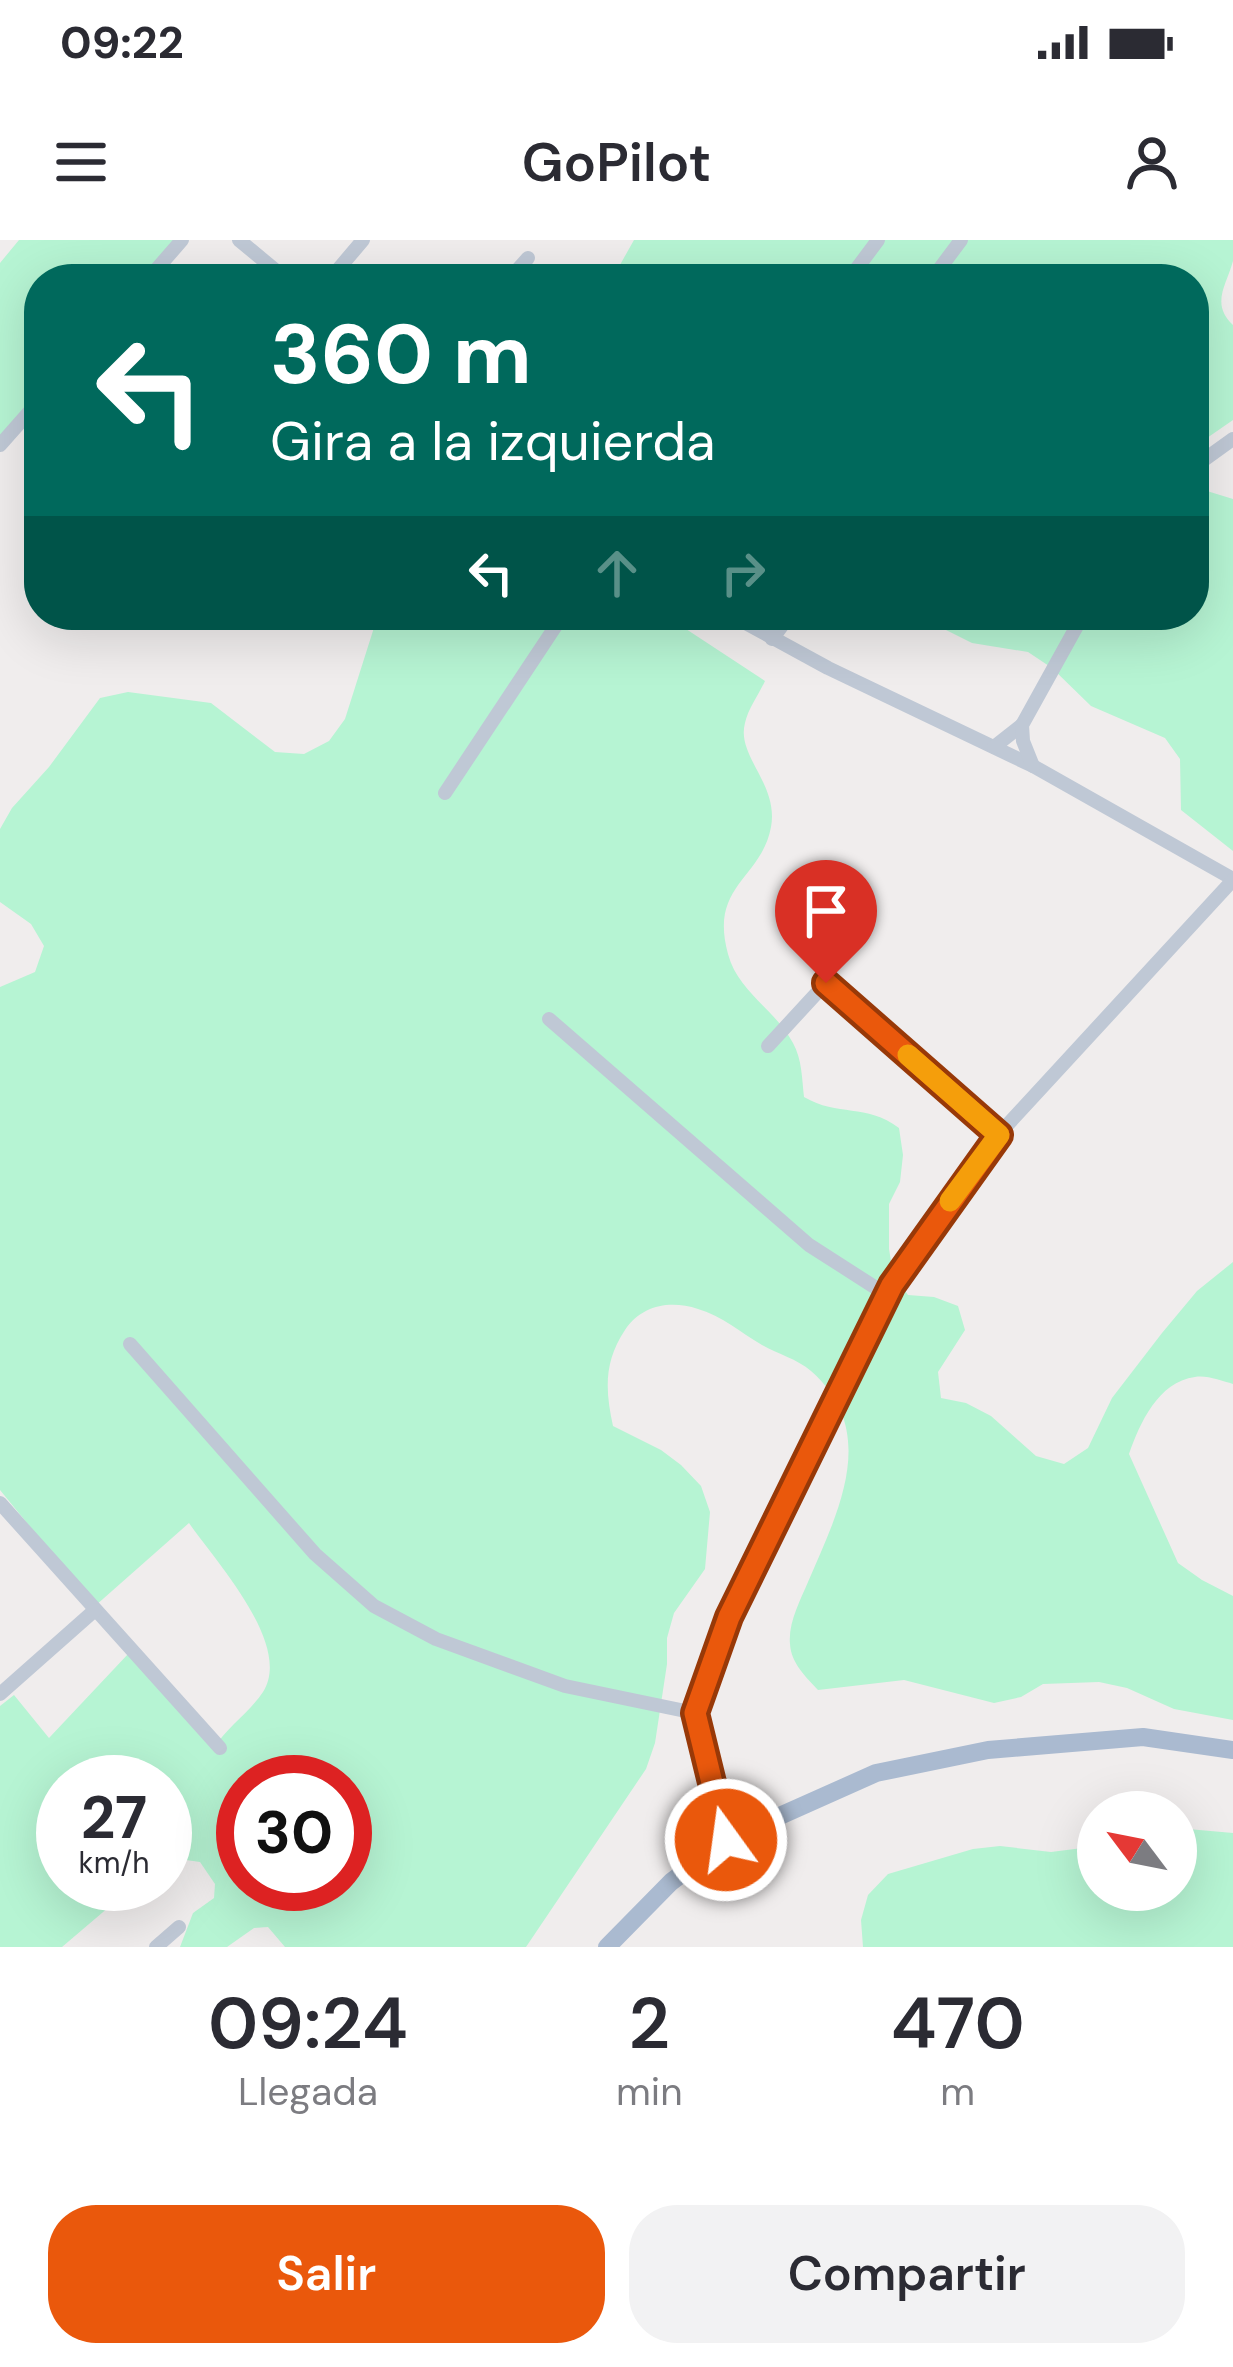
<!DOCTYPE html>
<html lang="es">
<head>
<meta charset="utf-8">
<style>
  :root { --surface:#fff; --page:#f2f2f3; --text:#2b2b33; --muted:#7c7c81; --accent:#ea580c }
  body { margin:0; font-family:"DM Sans",sans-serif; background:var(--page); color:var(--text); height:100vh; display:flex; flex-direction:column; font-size:45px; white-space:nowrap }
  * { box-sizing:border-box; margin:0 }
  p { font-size:39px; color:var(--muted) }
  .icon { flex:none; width:66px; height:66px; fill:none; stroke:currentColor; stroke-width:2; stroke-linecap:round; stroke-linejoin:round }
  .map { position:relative; height:1707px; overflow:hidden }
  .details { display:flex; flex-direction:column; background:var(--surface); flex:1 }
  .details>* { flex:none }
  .banner { position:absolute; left:24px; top:24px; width:1185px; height:366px; border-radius:48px; box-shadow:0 12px 48px #0002; background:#00695c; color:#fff; overflow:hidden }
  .needle { width:78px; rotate:302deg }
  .tools { position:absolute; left:1077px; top:1551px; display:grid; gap:24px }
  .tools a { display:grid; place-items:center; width:120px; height:120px; border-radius:50%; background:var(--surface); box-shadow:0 12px 48px #0002; font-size:60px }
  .speed { position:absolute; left:36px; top:1515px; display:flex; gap:24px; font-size:60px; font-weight:700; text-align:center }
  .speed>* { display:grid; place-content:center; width:156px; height:156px; border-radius:50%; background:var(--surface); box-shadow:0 12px 48px #0002; line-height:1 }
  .speed small { font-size:30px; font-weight:400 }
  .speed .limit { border:18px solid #d22; background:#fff; color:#111 }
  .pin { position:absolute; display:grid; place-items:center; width:102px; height:102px; color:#fff; margin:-123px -51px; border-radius:50% 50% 50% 0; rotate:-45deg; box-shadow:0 0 12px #0007 }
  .pin .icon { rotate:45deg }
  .me { position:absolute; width:132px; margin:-66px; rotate:346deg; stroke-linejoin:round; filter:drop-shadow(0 0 9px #0008) }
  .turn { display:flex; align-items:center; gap:42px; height:252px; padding:0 48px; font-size:54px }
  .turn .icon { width:156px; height:156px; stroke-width:2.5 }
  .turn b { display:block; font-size:84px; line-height:102px }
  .lanes { display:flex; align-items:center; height:114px; padding:0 48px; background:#0003; justify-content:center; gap:60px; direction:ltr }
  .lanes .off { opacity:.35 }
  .eta { display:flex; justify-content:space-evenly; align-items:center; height:204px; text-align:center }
  .eta b { font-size:72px; font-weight:600; line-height:84px }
  .button { display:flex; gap:24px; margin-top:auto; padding:24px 48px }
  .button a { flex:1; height:138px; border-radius:48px; background:var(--accent); color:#fff; font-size:48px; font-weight:600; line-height:138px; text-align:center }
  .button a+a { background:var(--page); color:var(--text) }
  .status { display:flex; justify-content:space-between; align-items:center; height:84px; padding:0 60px; background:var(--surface); direction:ltr }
  .status svg { height:33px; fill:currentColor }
  header { display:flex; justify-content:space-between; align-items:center; height:156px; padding:0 48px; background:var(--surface); font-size:54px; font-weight:600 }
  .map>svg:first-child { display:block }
  .green { fill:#b6f4d3; fill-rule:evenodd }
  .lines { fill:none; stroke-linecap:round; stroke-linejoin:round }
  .minor { stroke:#bfc8d5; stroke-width:14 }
  .major { stroke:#aabad0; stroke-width:18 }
  .route-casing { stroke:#983908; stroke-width:30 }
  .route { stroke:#ea580c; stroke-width:21 }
  .slow { stroke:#f59e0b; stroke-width:21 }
</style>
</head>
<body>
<div class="status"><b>09:22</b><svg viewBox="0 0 49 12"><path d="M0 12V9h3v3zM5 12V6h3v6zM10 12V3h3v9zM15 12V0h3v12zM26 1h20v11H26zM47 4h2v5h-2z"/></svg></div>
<header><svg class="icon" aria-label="menu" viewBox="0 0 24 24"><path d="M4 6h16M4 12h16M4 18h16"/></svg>GoPilot<svg class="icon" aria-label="person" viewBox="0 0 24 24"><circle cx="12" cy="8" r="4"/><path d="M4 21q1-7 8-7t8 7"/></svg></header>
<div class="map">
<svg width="1233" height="1707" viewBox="0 0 1233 1707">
  <rect width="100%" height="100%" fill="#f0eded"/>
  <!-- green -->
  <g class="green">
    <polygon points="19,0 181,0 146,39 39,39 39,160 0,204 0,23"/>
    <path d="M634 0H1233C1233 7 1233 14 1233 21 1227 44 1210 64 1233 85V180L1194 207V39H612Z"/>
    <polygon points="1194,247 1233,259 1233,611 1181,570 1180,519 1165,498 1091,466 1052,428 1028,412 972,403 946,390 942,375 1194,375"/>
    <path d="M378 375H688L686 389 765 441C759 454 748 469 745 483 736 516 779 544 771 587 761 640 709 645 728 714 738 752 775 769 793 803 802 819 802 839 804 857 838 877 866 863 899 888L903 915 900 942 889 964V1009L893 1033 908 1055 934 1057 958 1066 965 1090 938 1132 941 1158 966 1163 991 1176 1036 1216 1064 1224 1088 1208 1112 1158 1162 1093 1197 1051 1233 1022V1144C1222 1141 1207 1135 1195 1137 1158 1142 1140 1183 1129 1214L1178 1323 1202 1340 1233 1356V1480L1174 1469 1127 1448 1099 1442 1043 1444 1021 1457 994 1463 904 1440 818 1450C806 1437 791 1423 790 1404 788 1383 800 1361 808 1342 837 1274 881 1192 811 1131 797 1119 778 1114 762 1105 740 1092 722 1076 698 1069 670 1060 642 1065 625 1090 604 1122 605 1149 613 1186L661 1210 681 1225 701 1246 710 1272 705 1329 674 1373 667 1398V1424L655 1503 646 1529 526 1707H285L268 1687 254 1688 227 1707H180L193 1673 214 1658 215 1644 200 1622 186 1620 165 1628V1542H63V1644H136L62 1707H0V1466L14 1455 49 1498 129 1413 214 1508C227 1487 249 1473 263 1452 293 1405 216 1322 189 1283L95 1366 0 1250V747L35 732 44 706 31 684 0 662V589L12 568 49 527 100 458 128 452 211 463 275 512 304 514 329 501 345 479ZM243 1542H345V1644H243Z"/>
    <polygon points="1188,1589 1233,1593 1233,1707 863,1707 861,1680 868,1655 888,1634 973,1609 1000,1606 1051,1612 1098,1606 1098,1650 1176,1650 1176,1595"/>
  </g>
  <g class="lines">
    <!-- minor -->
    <g class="minor">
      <polyline points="239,0 286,39"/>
      <polyline points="148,39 182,0"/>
      <polyline points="330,39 363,0"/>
      <polyline points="509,39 528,18"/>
      <polyline points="849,39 878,0"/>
      <polyline points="932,39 961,0"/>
      <polyline points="0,205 39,161"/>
      <polyline points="1194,227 1233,199"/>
      <polyline points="731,375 828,428 1033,526 1233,639"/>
      <polyline points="772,399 790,375"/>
      <polyline points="994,507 1022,485"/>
      <polyline points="1033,526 1023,501 1022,485 1083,375"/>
      <polyline points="445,553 563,375"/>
      <polyline points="549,779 809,1005 887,1055"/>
      <polyline points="768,806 826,743 999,895"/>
      <polyline points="130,1104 315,1314 374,1366 436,1399 565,1446 695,1473"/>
      <polyline points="0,1263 220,1508"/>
      <polyline points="0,1454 95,1370"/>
      <polyline points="726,1600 695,1473 729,1377 892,1045 987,907 1233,640"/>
      <polyline points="156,1707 179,1687"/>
    </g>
    <!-- major -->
    <polyline class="major" points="607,1707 671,1642 726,1600 876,1533 988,1510 1143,1497 1233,1510"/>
  </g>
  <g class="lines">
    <defs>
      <polyline id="route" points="726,1600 695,1473 729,1377 892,1045 999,895 826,743"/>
    </defs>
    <!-- route casing -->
    <use href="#route" class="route-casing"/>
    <!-- route -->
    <use href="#route" class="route"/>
    <!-- slow -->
    <polyline class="slow" points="908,815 999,895 950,961"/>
  </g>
</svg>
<div class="tools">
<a><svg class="needle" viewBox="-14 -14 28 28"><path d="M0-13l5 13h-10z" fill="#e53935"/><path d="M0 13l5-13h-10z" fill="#7c7c81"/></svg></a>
</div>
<div class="speed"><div>27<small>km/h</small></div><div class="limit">30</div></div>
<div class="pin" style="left:826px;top:743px;background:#d93025"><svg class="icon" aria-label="arrive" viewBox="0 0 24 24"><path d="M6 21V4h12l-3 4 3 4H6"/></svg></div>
<svg class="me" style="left:726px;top:1600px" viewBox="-20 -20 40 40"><circle r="17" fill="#ea580c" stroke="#fff" stroke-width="3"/><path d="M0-11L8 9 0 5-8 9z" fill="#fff"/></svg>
<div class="banner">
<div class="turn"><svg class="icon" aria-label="left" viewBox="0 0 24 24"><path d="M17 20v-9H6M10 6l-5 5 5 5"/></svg><div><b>360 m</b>Gira a la izquierda</div></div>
<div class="lanes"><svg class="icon" aria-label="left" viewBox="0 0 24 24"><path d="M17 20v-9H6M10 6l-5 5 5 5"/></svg><svg class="icon off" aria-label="ahead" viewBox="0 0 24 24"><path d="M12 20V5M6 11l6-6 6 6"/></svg><svg class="icon off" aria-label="right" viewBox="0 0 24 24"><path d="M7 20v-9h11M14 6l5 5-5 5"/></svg></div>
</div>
</div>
<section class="details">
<div class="eta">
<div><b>09:24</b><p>Llegada</p></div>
<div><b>2</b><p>min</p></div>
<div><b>470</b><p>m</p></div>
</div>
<div class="button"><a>Salir</a><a>Compartir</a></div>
</section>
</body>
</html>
